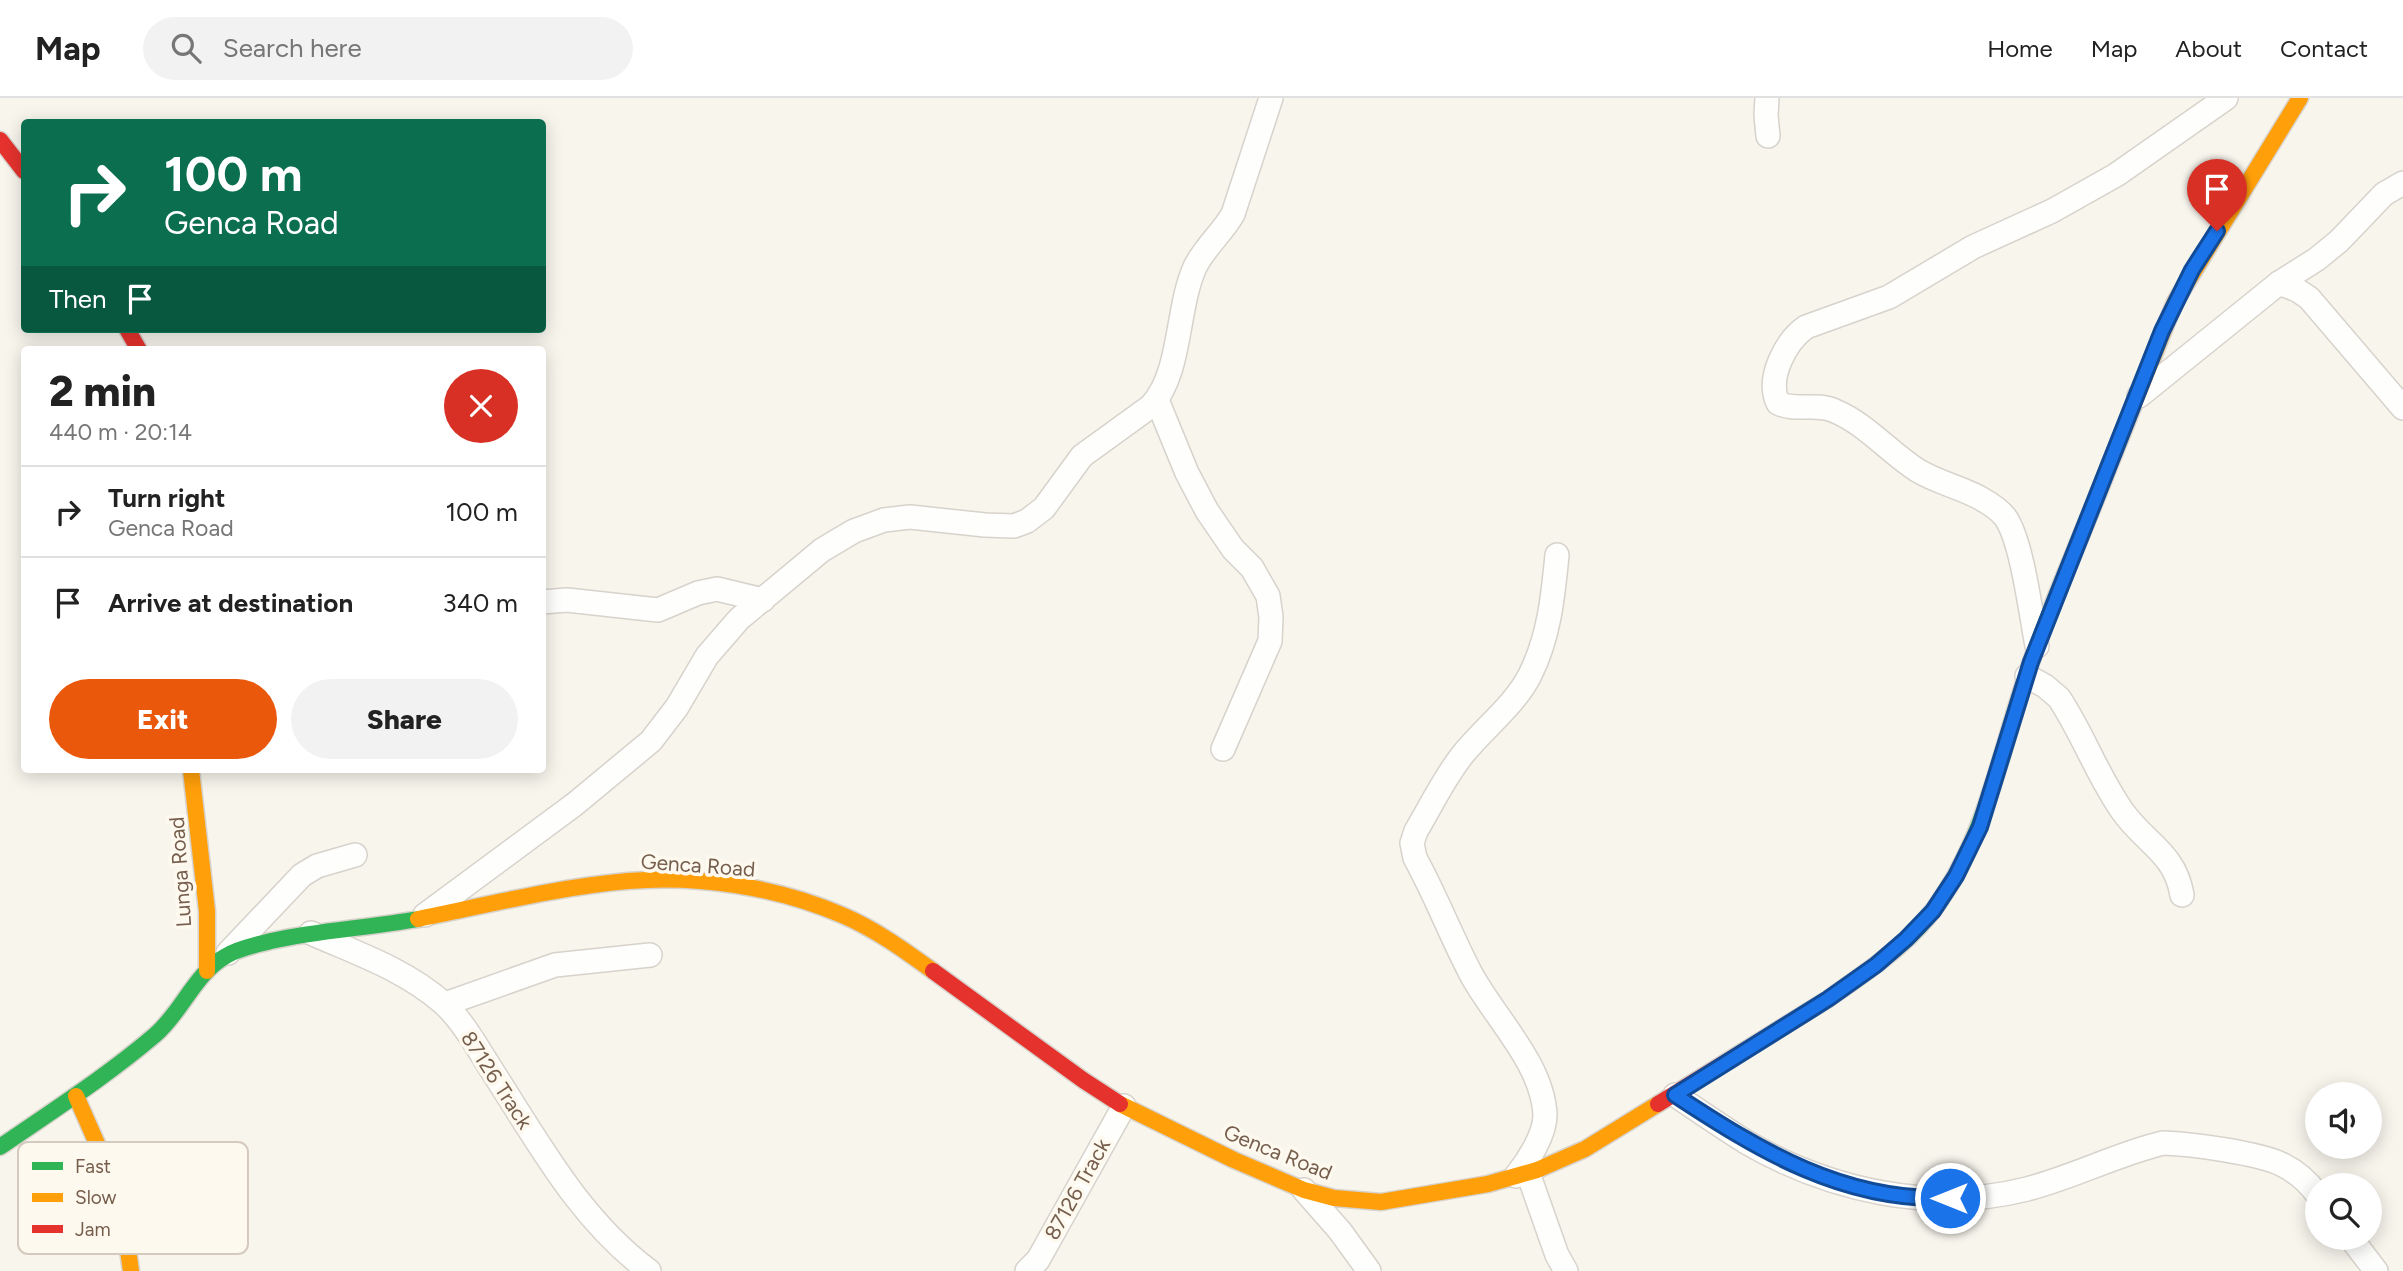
<!DOCTYPE html>
<html lang="en">
<head>
<meta charset="utf-8">
<style>
  :root { --surface:#fff; --page:#f2f2f2; --text:#222; --muted:#767676; --line:#e0e0e0; --accent:#ea580c }
  body { margin:0; font-family:Figtree,sans-serif; background:var(--page); color:var(--text); height:100vh; display:flex; flex-direction:column; font-size:26px; white-space:nowrap }
  * { box-sizing:border-box; margin:0 }
  p { font-size:23px; color:var(--muted) }
  .icon { flex:none; width:38px; height:38px; fill:none; stroke:currentColor; stroke-width:2; stroke-linecap:round; stroke-linejoin:round }
  .map { position:relative; flex:1; overflow:hidden }
  .drawer { position:absolute; left:21px; top:248px; width:525px; height:427px; display:flex; flex-direction:column; background:var(--surface); border-radius:7px; box-shadow:0 4px 18px #0003 }
  .drawer>* { flex:none }
  .top-card { position:absolute; left:21px; top:21px; width:525px; height:214px; border-radius:7px; box-shadow:0 4px 18px #0003; background:#0b6e4f; color:#fff; overflow:hidden }
  .fabs { position:absolute; left:2305px; top:984px; display:grid; gap:14px }
  .fabs a { display:grid; place-items:center; width:77px; height:77px; border-radius:50%; background:var(--surface); box-shadow:0 4px 18px #0003; font-size:35px }
  .pin { position:absolute; display:grid; place-items:center; width:60px; height:60px; color:#fff; margin:-72px -30px; border-radius:50% 50% 50% 0; rotate:-45deg; box-shadow:0 0 7px #0007 }
  .pin .icon { rotate:45deg }
  .me { position:absolute; width:77px; margin:-38px; rotate:270deg; stroke-linejoin:round; filter:drop-shadow(0 0 5px #0008) }
  .turn { display:flex; align-items:center; gap:24px; height:147px; padding:0 28px; font-size:32px }
  .turn .icon { width:91px; height:91px; stroke-width:2.5 }
  .turn b { display:block; font-size:49px; line-height:60px }
  .then { display:flex; align-items:center; height:66px; padding:0 28px; background:#0003; gap:14px; font-size:26px }
  .round { display:grid; place-items:center; flex:none; width:74px; height:74px; border-radius:37px; background:var(--page) }
  .overview { display:flex; align-items:center; justify-content:space-between; height:119px; padding:0 28px }
  h1 { font-size:42px; font-weight:800; line-height:52px }
  .button { display:flex; gap:14px; margin-top:auto; padding:14px 28px }
  .button a { flex:1; height:80px; border-radius:42px; background:var(--accent); color:#fff; font-size:28px; font-weight:800; line-height:80px; text-align:center }
  .button a+a { background:var(--page); color:var(--text) }
  ul { padding:0; list-style:none }
  li { display:flex; align-items:center; gap:21px; height:91px; padding:0 28px; border-top:2px solid var(--line) }
  li div { flex:1 }
  li b { display:block; font-size:26px }
  li em { font-style:normal }
  header { display:flex; align-items:center; gap:42px; box-sizing:border-box; height:98px; padding:0 35px; background:var(--surface); border-bottom:2px solid var(--line) }
  header strong { font-size:33px }
  nav { display:flex; gap:38px; margin-inline-start:auto; font-size:24px }
  .search { width:490px; height:63px; background:var(--page); display:flex; align-items:center; gap:18px; box-sizing:border-box; padding:0 24px; border-radius:38px; color:var(--muted); font-size:26px }
  .map>svg:first-child { display:block }
  .lines { fill:none; stroke-linecap:round; stroke-linejoin:round }
  .street-casing { stroke:#d7d2cb; stroke-width:26 }
  .fast-casing { stroke:#d7d2cb; stroke-width:19 }
  .slow-casing { stroke:#d7d2cb; stroke-width:19 }
  .jam-casing { stroke:#d7d2cb; stroke-width:19 }
  .street { stroke:#fefefc; stroke-width:23 }
  .fast { stroke:#30b455; stroke-width:16 }
  .slow { stroke:#ff9f0a; stroke-width:16 }
  .jam { stroke:#e5322d; stroke-width:16 }
  .route-casing { stroke:#114b97; stroke-width:18 }
  .route { stroke:#1a73e8; stroke-width:12 }
  .labels { text-anchor:middle; dominant-baseline:central; stroke-width:7; stroke-linejoin:round; paint-order:stroke }
  .street-label { font-size:21px; fill:#765e4d; stroke:#fef9ef }
  .key { fill:#fef9ef; stroke:#d5cabe; stroke-width:2 }
  .key-label { font-size:19px; fill:#765e4d }
</style>
</head>
<body>
<header>
<strong>Map</strong>
<div class="search"><svg class="icon" aria-label="search" viewBox="0 0 24 24"><circle cx="10" cy="10" r="6"/><path d="M15 15l6 6"/></svg>Search here</div>
<nav><a>Home</a><a>Map</a><a>About</a><a>Contact</a></nav>
</header>
<div class="map">
<svg width="2403" height="1173" viewBox="0 0 2403 1173">
  <rect width="100%" height="100%" fill="#f8f5ed"/>
  <g class="lines">
    <defs>
      <g id="street">
        <polyline points="1767,0 1766,17 1768,38"/>
        <polyline points="2279,185 2297,192 2309,200 2403,310"/>
        <polyline points="2139,298 2279,185 2317,161 2339,143 2384,96 2403,85"/>
        <polyline points="1157,302 1187,375 1207,413 1233,451 1252,470 1268,498 1271,519 1270,543 1223,651"/>
        <polyline points="542,504 567,502 658,512 698,495 717,491 763,502"/>
        <path d="M2037 548C2031 517 2022 442 2005 419 1999 411 1989 405 1980 400 1960 389 1936 384 1917 372 1889 354 1866 326 1835 313 1817 304 1795 314 1778 305 1766 280 1786 243 1806 229L1889 199 1973 149 2052 113 2116 77 2226 0"/>
        <path d="M2027 578 2045 588 2059 600C2083 636 2098 679 2123 714 2146 746 2175 755 2182 797"/>
        <path d="M425 817 575 706 651 643 677 609 707 558 739 521 822 452 854 433 884 422 910 419 985 427 1014 428 1027 423 1044 410 1082 358 1151 308C1182 274 1176 211 1195 169 1204 150 1223 134 1233 116L1271 0"/>
        <path d="M311 835C356 855 404 871 442 904 464 923 482 958 498 982 542 1051 582 1123 649 1173"/>
        <polyline points="228,855 302,777 317,768 355,757"/>
        <polyline points="445,906 555,867 650,857"/>
        <path d="M1675 997C1699 1013 1722 1029 1746 1044 1830 1093 1932 1115 2027 1091 2074 1079 2117 1056 2163 1045 2191 1046 2260 1055 2283 1067 2297 1074 2308 1084 2317 1096"/>
        <polyline points="1528,1075 1557,1157 1566,1173"/>
        <path d="M1516 1078C1528 1063 1545 1037 1545 1017 1543 966 1494 919 1471 876 1451 838 1436 798 1415 760L1412 745 1416 733C1431 708 1445 678 1464 655 1485 629 1514 608 1530 577 1549 539 1553 499 1557 457"/>
        <polyline points="1304,1092 1340,1133 1369,1173"/>
        <polyline points="2350,1139 2376,1173"/>
        <polyline points="1027,1173 1038,1162 1124,1008"/>
      </g>
      <g id="fast">
        <path d="M1855 882C1883 862 1914 839 1934 811 1988 738 2001 648 2031 564 2053 502 2080 442 2104 381"/>
        <path d="M0 1049C52 1013 107 978 155 937 182 914 195 875 226 858 239 850 256 847 271 843 320 832 369 830 418 821"/>
      </g>
      <g id="slow">
        <polyline points="2104,381 2175,204 2300,0"/>
        <polyline points="191,672 207,813 207,873"/>
        <path d="M418 821C487 807 558 789 628 783 699 777 777 789 842 817 875 831 904 852 933 873"/>
        <polyline points="76,998 113,1082 122,1110 131,1173"/>
        <polyline points="1120,1006 1234,1062 1304,1092 1334,1100 1381,1104 1488,1086 1537,1072 1585,1051 1658,1006"/>
      </g>
      <g id="jam">
        <polyline points="0,42 24,73"/>
        <polyline points="127,231 139,252"/>
        <polyline points="933,873 1083,982 1120,1006"/>
        <polyline points="1658,1006 1828,901 1855,882"/>
      </g>
    </defs>
    <!-- street casing -->
    <use href="#street" class="street-casing"/>
    <!-- fast casing -->
    <use href="#fast" class="fast-casing"/>
    <!-- slow casing -->
    <use href="#slow" class="slow-casing"/>
    <!-- jam casing -->
    <use href="#jam" class="jam-casing"/>
    <!-- street -->
    <use href="#street" class="street"/>
    <!-- fast -->
    <use href="#fast" class="fast"/>
    <!-- slow -->
    <use href="#slow" class="slow"/>
    <!-- jam -->
    <use href="#jam" class="jam"/>
  </g>
  <g class="lines">
    <defs>
      <path id="route" d="M1950 1100C1844 1104 1760 1053 1675 997L1828 901 1876 867 1906 841 1933 813 1956 778 1980 729 2031 564 2162 233 2192 172 2217 133"/>
    </defs>
    <!-- route casing -->
    <use href="#route" class="route-casing"/>
    <!-- route -->
    <use href="#route" class="route"/>
  </g>
  <g class="labels">
    <!-- street labels -->
    <g class="street-label">
      <text transform="translate(698 767) rotate(4)">Genca Road</text>
      <text transform="translate(180 774) rotate(-94)">Lunga Road</text>
      <text transform="translate(497 982) rotate(57)">87126 Track</text>
      <text transform="translate(1278 1054) rotate(22)">Genca Road</text>
      <text transform="translate(1077 1091) rotate(-61)">87126 Track</text>
    </g>
  </g>
  <!-- legend -->
  <rect x="18" y="1044" width="230" height="112" rx="10" class="key"/>
  <rect x="32" y="1064" width="31" height="8" fill="#30b455"/>
  <rect x="32" y="1095" width="31" height="9" fill="#ff9f0a"/>
  <rect x="32" y="1127" width="31" height="8" fill="#e5322d"/>
  <g class="key-label">
    <text x="75" y="1075">Fast</text>
    <text x="75" y="1106">Slow</text>
    <text x="75" y="1138">Jam</text>
  </g>
</svg>
<div class="fabs">
<a><svg class="icon" aria-label="sound" viewBox="0 0 24 24"><path d="M4 9h4l5-4v14l-5-4H4zM17 9q2 3 0 6"/></svg></a>
<a><svg class="icon" aria-label="search" viewBox="0 0 24 24"><circle cx="10" cy="10" r="6"/><path d="M15 15l6 6"/></svg></a>
</div>
<div class="pin" style="left:2217px;top:133px;background:#d93025"><svg class="icon" aria-label="arrive" viewBox="0 0 24 24"><path d="M6 21V4h12l-3 4 3 4H6"/></svg></div>
<svg class="me" style="left:1950px;top:1100px" viewBox="-20 -20 40 40"><circle r="17" fill="#1a73e8" stroke="#fff" stroke-width="3"/><path d="M0-11L8 9 0 5-8 9z" fill="#fff"/></svg>
<div class="top-card">
<div class="turn"><svg class="icon" aria-label="right" viewBox="0 0 24 24"><path d="M7 20v-9h11M14 6l5 5-5 5"/></svg><div><b>100 m</b>Genca Road</div></div>
<div class="then">Then<svg class="icon" aria-label="arrive" viewBox="0 0 24 24"><path d="M6 21V4h12l-3 4 3 4H6"/></svg></div>
</div>
<section class="drawer">
<div class="overview"><div><h1>2 min</h1><p>440 m · 20:14</p></div><a class="round" style="background:#d93025;color:#fff"><svg class="icon" aria-label="close" viewBox="0 0 24 24"><path d="M6 6l12 12M18 6L6 18"/></svg></a></div>
<ul>
<li><svg class="icon" aria-label="right" viewBox="0 0 24 24"><path d="M7 20v-9h11M14 6l5 5-5 5"/></svg><div><b>Turn right</b><p>Genca Road</p></div><em>100 m</em></li>
<li><svg class="icon" aria-label="arrive" viewBox="0 0 24 24"><path d="M6 21V4h12l-3 4 3 4H6"/></svg><div><b>Arrive at destination</b></div><em>340 m</em></li>
</ul>
<div class="button"><a>Exit</a><a>Share</a></div>
</section>
</div>
</body>
</html>
